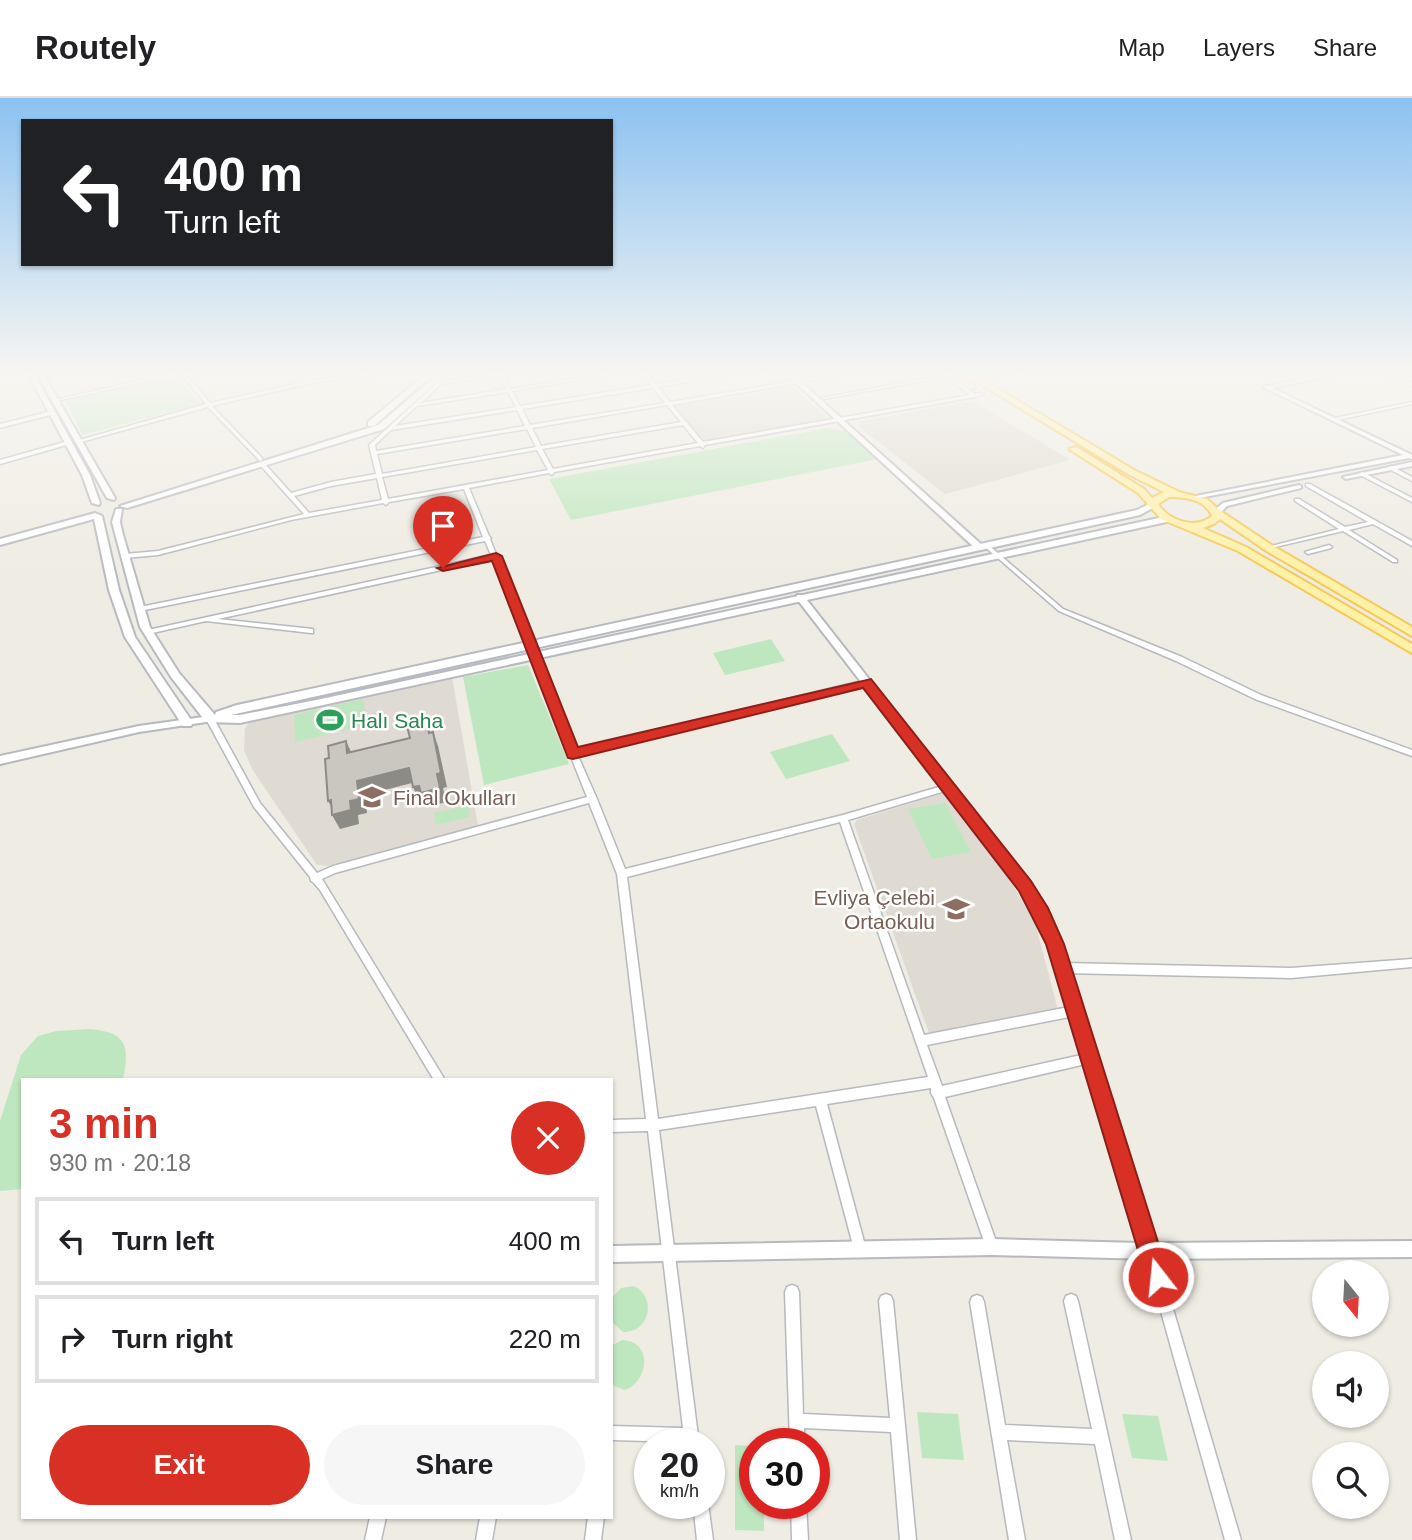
<!DOCTYPE html>
<html lang="en">
<head>
<meta charset="utf-8">
<style>
  :root { --surface:#fff; --page:#f6f6f6; --text:#202124; --muted:#757577; --line:#e0e0e0; --accent:#d93025 }
  body { margin:0; font-family:Arial,sans-serif; background:var(--page); color:var(--text); height:100vh; display:flex; flex-direction:column; font-size:26px; white-space:nowrap }
  * { box-sizing:border-box; margin:0 }
  p { font-size:23px; color:var(--muted) }
  .icon { flex:none; width:38px; height:38px; fill:none; stroke:currentColor; stroke-width:2; stroke-linecap:round; stroke-linejoin:round }
  .map { position:relative; flex:1; overflow:hidden }
  .side { position:absolute; left:21px; top:980px; width:592px; height:441px; display:flex; flex-direction:column; background:var(--surface); border-radius:0px; box-shadow:0 2px 5px #0004 }
  .side>* { flex:none }
  .top-card { position:absolute; left:21px; top:21px; width:592px; height:147px; border-radius:0px; box-shadow:0 2px 5px #0004; background:#202124; color:#fff; overflow:hidden }
  .needle { width:46px; rotate:162deg }
  .controls { position:absolute; left:1312px; top:1162px; display:grid; gap:14px }
  .controls a { display:grid; place-items:center; width:77px; height:77px; border-radius:50%; background:var(--surface); box-shadow:0 2px 5px #0004; font-size:35px }
  .speed { position:absolute; left:634px; top:1330px; display:flex; gap:14px; font-size:35px; font-weight:700; text-align:center }
  .speed>* { display:grid; place-content:center; width:91px; height:91px; border-radius:50%; background:var(--surface); box-shadow:0 2px 5px #0004; line-height:1 }
  .speed small { font-size:18px; font-weight:400 }
  .speed .limit { border:10px solid #d22; background:#fff; color:#111 }
  .pin { position:absolute; display:grid; place-items:center; width:60px; height:60px; color:#fff; margin:-72px -30px; border-radius:50% 50% 50% 0; rotate:-45deg; box-shadow:0 0 7px #0007 }
  .pin .icon { rotate:45deg }
  .me { position:absolute; width:77px; margin:-38px; rotate:344deg; stroke-linejoin:round; filter:drop-shadow(0 0 5px #0008) }
  .turn { display:flex; align-items:center; gap:24px; height:147px; padding:0 28px; font-size:32px }
  .turn .icon { width:91px; height:91px; stroke-width:2.5 }
  .turn b { display:block; font-size:49px; line-height:60px }
  .round { display:grid; place-items:center; flex:none; width:74px; height:74px; border-radius:37px; background:var(--page) }
  .overview { display:flex; align-items:center; justify-content:space-between; height:119px; padding:0 28px }
  h1 { font-size:42px; font-weight:700; line-height:52px; color:var(--accent) }
  .button { display:flex; gap:14px; margin-top:auto; padding:14px 28px }
  .button a { flex:1; height:80px; border-radius:42px; background:var(--accent); color:#fff; font-size:28px; font-weight:700; line-height:80px; text-align:center }
  .button a+a { background:var(--page); color:var(--text) }
  ul { padding:0; list-style:none }
  li { display:flex; align-items:center; gap:21px; height:88px; margin:0 14px 10px; padding:0 14px; border:4px solid var(--line); border-radius:0px }
  li div { flex:1 }
  li b { display:block; font-size:26px }
  li em { font-style:normal }
  header { display:flex; align-items:center; gap:42px; box-sizing:border-box; height:98px; padding:0 35px; background:var(--surface); border-bottom:2px solid var(--line) }
  header strong { font-size:33px }
  nav { display:flex; gap:38px; margin-inline-start:auto; font-size:24px }
  .map>svg:first-child { display:block }
  .education { fill:#dfdbd2 }
  .green { fill:#bfe7bf }
  .lines { fill:none; stroke-linecap:round; stroke-linejoin:round }
  .minor-casing { stroke:#b6b9be; stroke-width:3 }
  .tertiary-casing { stroke:#b6b9be; stroke-width:4 }
  .secondary-casing { stroke:#b7bac0; stroke-width:4 }
  .primary-casing { stroke:#f6c955; stroke-width:4 }
  .minor { fill:#fff; fill-rule:evenodd }
  .tertiary { fill:#fff; fill-rule:evenodd }
  .secondary { fill:#fff; fill-rule:evenodd }
  .primary { fill:#fff1a8; fill-rule:evenodd }
  .shaded-wall { fill:#8d8b86 }
  .building { fill:#cac6c0; stroke:#8d8b86; stroke-width:2 }
  .route { fill:#d93025; stroke:#8d1f18; stroke-width:2 }
  .labels { text-anchor:middle; dominant-baseline:central; stroke-width:5; stroke-linejoin:round; paint-order:stroke }
  .leisure-label { font-size:21px; fill:#27864d; stroke:#fff; text-anchor:start }
  .education-label { font-size:21px; fill:#785e54; stroke:#fff; text-anchor:start }
</style>
</head>
<body>
<header>
<strong>Routely</strong>
<nav><a>Map</a><a>Layers</a><a>Share</a></nav>
</header>
<div class="map">
<svg width="1412" height="1442" viewBox="0 0 1412 1442">
  <rect width="100%" height="100%" fill="#efece3"/>
  <!-- education -->
  <g class="education">
    <polygon points="794,289 828,321 702,343 675,308"/>
    <polygon points="964,304 975,304 1070,362 945,396 858,328 862,323"/>
    <polygon points="452,579 478,728 329,768 317,767 252,671 244,652 245,630 252,622"/>
    <polygon points="944,695 1013,787 1036,828 1058,912 929,935 854,726 857,722"/>
  </g>
  <!-- green -->
  <g class="green">
    <polygon points="176,278 200,306 82,337 66,303"/>
    <polygon points="828,330 847,334 878,361 571,422 549,381"/>
    <polygon points="771,541 785,563 725,577 713,555"/>
    <polygon points="528,567 569,666 484,687 463,579"/>
    <polygon points="363,601 367,627 295,644 294,617"/>
    <polygon points="832,636 850,663 786,681 770,654"/>
    <polygon points="945,705 971,754 932,761 908,711"/>
    <polygon points="468,707 470,719 436,727 434,715"/>
    <path d="M90 931C127 934 130 948 123 982H23V1091L0 1093V1023L21 957 38 938 56 933Z"/>
    <path d="M634 1188C657 1199 650 1235 623 1234L611 1223V1201L621 1190Z"/>
    <path d="M622 1242C653 1243 649 1283 625 1292L611 1287V1248Z"/>
    <polygon points="917,1314 958,1316 964,1362 922,1360"/>
    <polygon points="1122,1316 1158,1318 1168,1363 1132,1360"/>
    <polygon points="735,1347 754,1348 754,1405 764,1405 764,1433 735,1432"/>
  </g>
  <g class="lines">
    <defs>
      <g id="minor">
        <polygon points="178,274 186,274 185,275 210,305 305,284 304,274 308,274 309,283 381,274 394,274 307,286 212,308 262,360 262,362 260,363 208,309 81,344 76,343 206,306 181,276 56,303 54,302"/>
        <path d="M498 274H516L504 277 511 291 615 274H626L512 293 520 308 651 287 641 274H645L656 286 732 274H743L658 289 670 304 849 274H859L672 307 703 344 970 297 947 279 823 301 821 300 944 277 943 276 945 275 975 296 982 295 984 296 975 299 705 347 703 350 700 348 554 374 552 377 549 375 469 390 489 438 491 440 490 441 496 456 499 458 498 459 576 652 866 582 870 585 866 588 578 658 597 701 625 771 843 717 949 686 952 687 953 689 952 691 848 722 924 937 1074 908 1078 910 1079 913 1078 916 1074 918 927 947 942 988 1090 955 1094 956 1095 960 1094 964 1090 965 945 999 998 1149 996 1153 992 1155 988 1153 986 1149 934 1000 931 995V990L827 1006 866 1151 864 1155 860 1157 856 1155 854 1151 816 1008 659 1032 699 1346H685V1344L611 1342V1328L683 1330 648 1033 611 1034V1022L646 1021 617 776 589 705 335 775 322 781 445 982H434L320 792 313 784 311 783 310 779 254 709 206 621 210 618 213 619 260 705 317 775 333 768 587 699 492 461 218 521 313 531V535H311L206 523 148 536 144 534 148 532 491 457 485 443 140 513 137 511 140 509 483 439 464 391 389 404 386 407 383 405 291 422 158 457 125 460 122 458 125 456 158 453 304 416 260 367V365H264L291 395 331 384 376 376 369 347 438 284ZM499 278 507 291 421 305 441 286ZM653 290 665 305 530 327 522 311ZM508 294 516 309 395 328 417 308ZM667 307 681 324 541 348 532 330ZM517 312 525 328 376 353 375 347 391 332ZM683 327 698 345 553 371 542 351ZM527 331 536 349 382 376 377 356ZM537 352 548 372 388 401 382 379ZM377 380 382 402 309 415 294 398 331 388ZM840 724 928 979 658 1021 627 779Z"/>
        <polygon points="1381,274 1387,274 1412,285 1412,288"/>
        <polygon points="1412,304 1412,306 1333,323 1330,321"/>
        <polygon points="52,313 55,315 54,316 0,330 0,326"/>
        <polygon points="68,343 71,345 70,346 0,366 0,362"/>
        <polygon points="1391,368 1412,379 1412,383 1389,371 1388,370"/>
        <polygon points="1362,374 1412,400 1412,404 1360,377 1360,375"/>
        <polygon points="1306,386 1310,386 1412,443 1412,448 1373,426 1349,432 1397,462 1397,464 1393,464 1343,433 1267,451 1267,449 1339,431 1295,403 1295,401 1299,401 1345,429 1368,424 1306,388"/>
        <polygon points="986,445 1063,511 1182,559 1261,597 1412,652 1412,658 1255,601 1176,563 1059,513 984,448 983,447"/>
        <polygon points="1329,447 1332,449 1331,450 1308,456 1305,454"/>
        <polygon points="1412,861 1412,869 1291,880 1063,875 1059,873 1058,870 1059,867 1063,865 1291,870"/>
        <polygon points="1150,1147 1154,1149 1156,1153 1241,1442 1225,1442 1144,1153 1146,1149"/>
        <polygon points="792,1187 797,1189 799,1194 803,1316 890,1320 879,1203 881,1198 886,1196 891,1198 893,1203 916,1442 900,1442 891,1334 804,1330 804,1346 790,1346 785,1194 787,1189"/>
        <polygon points="1071,1196 1076,1198 1078,1203 1131,1442 1115,1442 1095,1346 1007,1342 1025,1442 1009,1442 970,1204 972,1199 977,1197 982,1199 984,1204 1005,1327 1092,1331 1064,1203 1066,1198"/>
        <polygon points="693,1405 708,1405 713,1442 697,1442"/>
        <polygon points="791,1405 806,1405 808,1442 792,1442"/>
        <polygon points="370,1419 386,1419 381,1442 365,1442"/>
        <polygon points="480,1419 496,1419 492,1442 476,1442"/>
        <polygon points="588,1419 604,1419 601,1442 585,1442"/>
      </g>
      <g id="tertiary">
        <polygon points="784,274 790,274 982,447 982,451 976,451"/>
        <polygon points="1336,274 1348,274 1272,290 1412,357 1412,361 1409,360 1194,401 1193,400 1196,398 1403,357 1263,289"/>
        <polygon points="1412,364 1412,368 1346,381 1343,379"/>
        <polygon points="1299,387 1301,388 1301,390 1227,408 1219,416 1212,414 1223,405"/>
        <polygon points="797,497 803,497 1029,785 1061,846 1155,1145 1412,1143 1412,1159 1150,1161 992,1157 611,1164 611,1148 992,1141 1140,1145 1049,847 1021,791 797,501"/>
        <polygon points="210,618 213,619 215,621 213,623 139,634 0,666 0,658 139,628"/>
      </g>
      <g id="secondary">
        <polygon points="27,274 33,274 90,377 100,405 99,407 92,405 82,377"/>
        <polygon points="36,274 42,274 115,400 114,402 107,400"/>
        <polygon points="428,274 435,274 374,328 368,328 368,324"/>
        <polygon points="441,274 448,274 384,331 127,410 120,408 378,327"/>
        <polygon points="1153,404 1156,404 1156,408 1140,417 231,617 240,617 321,601 1168,418 1171,419 1171,423 240,625 206,624 171,579 140,529 112,424 116,411 122,411 120,424 123,437 150,529 179,575 215,617 216,614 237,607 1137,412"/>
        <polygon points="95,415 102,418 119,492 135,539 191,622 193,625 191,628 183,628 125,539 109,492 94,421 0,447 0,441"/>
      </g>
      <g id="primary">
        <polygon points="946,274 955,274 976,289 969,291"/>
        <path d="M961 274H970L1134 372 1179 394 1207 401 1219 412 1273 448 1412 529V538L1265 452 1220 421 1214 426 1203 430 1246 449 1412 546V555L1238 453 1161 421 1138 395 1069 351 1076 349 1144 391 1152 400 1164 394 1128 376ZM1169 399C1185 399 1205 401 1212 418 1196 432 1169 423 1158 406Z"/>
      </g>
    </defs>
    <!-- minor casing -->
    <use href="#minor" class="minor-casing"/>
    <!-- tertiary casing -->
    <use href="#tertiary" class="tertiary-casing"/>
    <!-- secondary casing -->
    <use href="#secondary" class="secondary-casing"/>
    <!-- primary casing -->
    <use href="#primary" class="primary-casing"/>
    <!-- minor -->
    <use href="#minor" class="minor"/>
    <!-- tertiary -->
    <use href="#tertiary" class="tertiary"/>
    <!-- secondary -->
    <use href="#secondary" class="secondary"/>
    <!-- primary -->
    <use href="#primary" class="primary"/>
  </g>
  <!-- shaded-wall -->
  <g class="shaded-wall">
    <polygon points="433,634 438,648 447,689 443,690 446,704 427,709 424,702 419,703 413,689 437,676"/>
    <polygon points="346,643 353,658 347,655"/>
    <polygon points="409,670 416,684 365,697 367,715 358,717 359,726 340,731 332,717 336,716 328,703 350,703 357,683"/>
  </g>
  <!-- building -->
  <polygon class="building" points="427,623 429,635 433,634 441,675 437,676 440,690 421,695 419,688 413,689 409,670 357,683 359,701 350,703 351,712 332,717 331,702 328,703 325,661 329,660 328,648 346,643 347,655 410,640 407,628"/>
  <!-- sky -->
  <linearGradient id="sky" x2="0" y2="1"><stop stop-color="#8cc2f1"/><stop offset="0.58" stop-color="#f8f6f2"/><stop offset="1" stop-color="#f8f6f2" stop-opacity="0"/></linearGradient>
  <rect width="1412" height="476" fill="url(#sky)"/>
  <!-- route -->
  <polygon class="route" points="496,455 502,458 578,649 871,581 1031,783 1048,810 1064,846 1169,1179 1166,1188 1158,1191 1149,1188 1146,1179 1046,846 1019,793 863,590 573,661 568,660 492,463 443,473 437,470"/>
  <!-- icons -->
  <defs>
    <symbol id="stadium-bare" viewBox="-9 -9 18 18"><path d="M0-5a6.5 5 0 1 0 0 10a6.5 5 0 1 0 0-10ZM-3.5-1.8h7v3.6h-7Z" fill="#2e9e5b" stroke="#fff" stroke-width="2.5" paint-order="stroke"/></symbol>
    <symbol id="school-bare" viewBox="-9 -9 18 18"><path d="M0-5L7-2L0 1L-7-2ZM-4 1L0 2.5L4 1V4Q0 6-4 4Z" fill="#8d6e63" stroke="#fff" stroke-width="2.5" paint-order="stroke"/></symbol>
  </defs>
  <g fill-rule="evenodd">
    <use href="#stadium-bare" x="311" y="603" width="38" height="38"/>
    <use href="#school-bare" x="353" y="680" width="38" height="38"/>
    <use href="#school-bare" x="937" y="792" width="38" height="38"/>
  </g>
  <g class="labels">
    <!-- leisure labels -->
    <g class="leisure-label">
      <text x="351" y="622">Halı Saha</text>
    </g>
    <!-- education labels -->
    <g class="education-label">
      <text x="393" y="699">Final Okulları</text>
      <text x="935" y="799" text-anchor="end">Evliya Çelebi<tspan x="935" dy="24">Ortaokulu</tspan></text>
    </g>
  </g>
</svg>
<div class="controls">
<a><svg class="needle" viewBox="-14 -14 28 28"><path d="M0-13l5 13h-10z" fill="#e53935"/><path d="M0 13l5-13h-10z" fill="#757577"/></svg></a>
<a><svg class="icon" aria-label="sound" viewBox="0 0 24 24"><path d="M4 9h4l5-4v14l-5-4H4zM17 9q2 3 0 6"/></svg></a>
<a><svg class="icon" aria-label="search" viewBox="0 0 24 24"><circle cx="10" cy="10" r="6"/><path d="M15 15l6 6"/></svg></a>
</div>
<div class="speed"><div>20<small>km/h</small></div><div class="limit">30</div></div>
<div class="pin" style="left:443px;top:470px;background:#d93025"><svg class="icon" aria-label="arrive" viewBox="0 0 24 24"><path d="M6 21V4h12l-3 4 3 4H6"/></svg></div>
<svg class="me" style="left:1158px;top:1179px" viewBox="-20 -20 40 40"><circle r="17" fill="#d93025" stroke="#fff" stroke-width="3"/><path d="M0-11L8 9 0 5-8 9z" fill="#fff"/></svg>
<div class="top-card">
<div class="turn"><svg class="icon" aria-label="left" viewBox="0 0 24 24"><path d="M17 20v-9H6M10 6l-5 5 5 5"/></svg><div><b>400 m</b>Turn left</div></div>
</div>
<section class="side">
<div class="overview"><div><h1>3 min</h1><p>930 m · 20:18</p></div><a class="round" style="background:#d93025;color:#fff"><svg class="icon" aria-label="close" viewBox="0 0 24 24"><path d="M6 6l12 12M18 6L6 18"/></svg></a></div>
<ul>
<li><svg class="icon" aria-label="left" viewBox="0 0 24 24"><path d="M17 20v-9H6M10 6l-5 5 5 5"/></svg><div><b>Turn left</b></div><em>400 m</em></li>
<li><svg class="icon" aria-label="right" viewBox="0 0 24 24"><path d="M7 20v-9h11M14 6l5 5-5 5"/></svg><div><b>Turn right</b></div><em>220 m</em></li>
</ul>
<div class="button"><a>Exit</a><a>Share</a></div>
</section>
</div>
</body>
</html>
